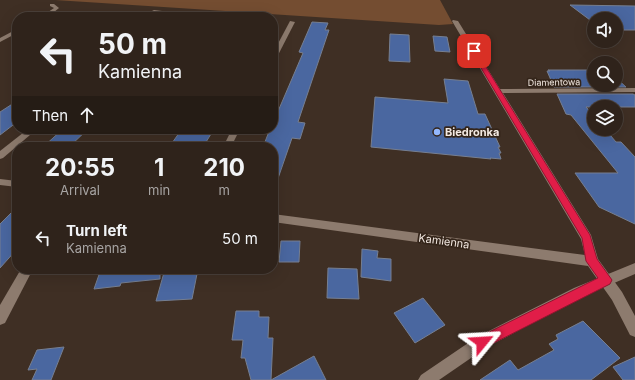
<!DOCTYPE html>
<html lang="en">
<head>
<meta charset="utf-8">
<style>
  :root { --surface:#2f231b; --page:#3b2f28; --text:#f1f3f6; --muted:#a7a4a3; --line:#4a403a }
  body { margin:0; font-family:Inter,sans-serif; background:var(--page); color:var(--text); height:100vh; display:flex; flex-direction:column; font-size:15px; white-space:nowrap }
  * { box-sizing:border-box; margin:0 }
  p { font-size:13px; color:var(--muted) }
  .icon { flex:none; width:22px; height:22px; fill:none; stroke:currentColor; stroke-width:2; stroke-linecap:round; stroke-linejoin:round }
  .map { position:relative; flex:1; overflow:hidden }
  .details { position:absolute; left:12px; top:142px; width:266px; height:132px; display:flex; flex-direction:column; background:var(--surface); border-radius:16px; box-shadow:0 4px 16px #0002,0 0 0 1px var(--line) }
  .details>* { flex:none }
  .top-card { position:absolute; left:12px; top:12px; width:266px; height:122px; border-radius:16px; box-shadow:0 4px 16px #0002,0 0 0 1px var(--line); background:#2f231b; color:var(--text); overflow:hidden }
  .controls { position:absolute; left:587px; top:12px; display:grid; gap:8px }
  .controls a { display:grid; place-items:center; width:36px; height:36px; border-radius:50%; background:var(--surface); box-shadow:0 4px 16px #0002,0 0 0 1px var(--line); font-size:20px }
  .pin { position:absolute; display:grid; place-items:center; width:34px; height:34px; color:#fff; margin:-17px; border-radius:8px; box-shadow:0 2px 6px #0006 }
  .me { position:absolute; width:44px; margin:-22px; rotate:63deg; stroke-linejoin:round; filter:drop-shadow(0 0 3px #0008) }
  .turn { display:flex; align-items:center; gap:14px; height:84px; padding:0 20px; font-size:18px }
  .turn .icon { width:52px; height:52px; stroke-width:2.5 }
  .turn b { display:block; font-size:28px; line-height:34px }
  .then { display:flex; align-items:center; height:38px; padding:0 20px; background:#0003; gap:8px; font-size:15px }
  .eta { display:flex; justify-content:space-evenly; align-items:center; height:68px; text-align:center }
  .eta b { font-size:24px; font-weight:700; line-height:28px }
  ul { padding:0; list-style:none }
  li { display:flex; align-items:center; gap:12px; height:56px; padding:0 20px }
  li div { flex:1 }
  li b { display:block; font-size:15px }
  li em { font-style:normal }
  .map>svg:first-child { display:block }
  .green { fill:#744d31 }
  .building { fill:#4a67a0; stroke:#767f91 }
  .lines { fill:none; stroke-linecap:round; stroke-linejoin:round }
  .minor { fill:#8d7b6e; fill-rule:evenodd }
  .tertiary { fill:#8d7b6e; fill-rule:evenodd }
  .route { fill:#e11d48; stroke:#92132f }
  .poi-dot { fill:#93b7fd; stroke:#34251a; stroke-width:1.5 }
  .labels { text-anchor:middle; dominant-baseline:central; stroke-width:3.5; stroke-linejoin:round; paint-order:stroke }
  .far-street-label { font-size:9px; fill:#f3e9e2; stroke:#34251a }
  .poi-label { font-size:11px; font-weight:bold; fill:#f3e9e2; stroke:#34251a; text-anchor:start }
  .street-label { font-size:11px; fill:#f3e9e2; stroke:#34251a }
</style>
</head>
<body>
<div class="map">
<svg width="635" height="380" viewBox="0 0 635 380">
  <rect width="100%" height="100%" fill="#3f2f24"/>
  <!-- green -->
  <polygon class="green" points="55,0 440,0 453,24 439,25"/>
  <!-- building -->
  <g class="building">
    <polygon points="570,5 635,6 635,30 616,30 616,19 594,19 594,23"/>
    <polygon points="312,22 328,23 325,30 329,30 298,122 305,123 300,139 292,138 275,187 273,186 273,147 263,147 270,129 273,129 273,123 303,53 299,52"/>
    <polygon points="390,34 409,35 410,62 389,61"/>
    <polygon points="433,36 447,37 450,52 435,51"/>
    <polygon points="548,70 594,70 594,85 616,85 616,78 626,87 554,87 547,71 550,71"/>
    <polygon points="444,79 468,81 478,114 485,114 500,147 498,147 501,153 499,153 501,159 490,158 491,159 371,147 375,97 448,103"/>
    <polygon points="557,94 633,94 635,95 635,107 586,107 594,116 594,129 605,129 616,142 621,142 635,157 635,224 599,207 575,173 618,173 571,115 566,114"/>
    <polygon points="17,101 17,122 0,135 0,112"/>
    <polygon points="63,129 88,129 69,147 43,147"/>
    <polygon points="182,129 214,129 203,147 176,147 179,144 172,143"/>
    <polygon points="17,207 17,249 0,268 0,224"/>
    <polygon points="281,241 300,241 299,262 279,262"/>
    <polygon points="362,249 378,251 377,258 391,259 391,281 361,277"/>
    <polygon points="328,268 357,269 359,299 327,298"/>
    <polygon points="101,269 160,269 160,279 121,283 120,286 94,289"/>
    <polygon points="165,269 198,269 192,299 156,301"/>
    <polygon points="423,298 445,325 415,343 394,313"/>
    <polygon points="236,311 259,311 259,317 269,317 268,338 273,338 271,380 251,380 245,358 241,358 243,340 232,340"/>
    <polygon points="583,321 620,358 591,380 480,380 510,360 518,370 554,350 549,344 558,339 556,335"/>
    <polygon points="64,347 51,380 32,380 37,369 28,370 37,350"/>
    <polygon points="314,356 326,380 271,380 305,361"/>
    <polygon points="635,357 635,380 623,380 613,367"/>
  </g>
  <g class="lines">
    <!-- minor -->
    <g class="minor">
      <polygon points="50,4 54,4 59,8 48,17 41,17 54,8 50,6"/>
      <polygon points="154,10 170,12 170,17 164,17 165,14 152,12 152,11"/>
      <polygon points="453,20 458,21 500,89 635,88 635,92 503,93 591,235 598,259 622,292 635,316 635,337 630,335 612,300 588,266 273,222 273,214 585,255 581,239 452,21"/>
      <polygon points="290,21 295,22 276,59 273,61 273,53"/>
      <polygon points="17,29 17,33 0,42 0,38"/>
      <polygon points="28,129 37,129 3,158 0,159 0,151"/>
      <polygon points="232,129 240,129 231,147 223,147"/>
      <polygon points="0,179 17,181 17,187 0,185"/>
      <polygon points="21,269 33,269 5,323 0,325 0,305"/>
    </g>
    <!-- tertiary -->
    <polygon class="tertiary" points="635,263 635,274 584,296 487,347 439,380 418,380 421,375 477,337 574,288"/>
  </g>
  <!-- route -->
  <polygon class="route" points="474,49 476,51 590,235 597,259 612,280 610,284 482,349 477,347 475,342 477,338 598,278 586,261 582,238 471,51"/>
  <!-- markers -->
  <circle class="poi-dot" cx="437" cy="132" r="4"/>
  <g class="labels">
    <!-- far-street labels -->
    <g class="far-street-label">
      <text transform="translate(554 82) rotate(-1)">Diamentowa</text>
    </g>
    <!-- poi labels -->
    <g class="poi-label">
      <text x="445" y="132">Biedronka</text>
    </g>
    <!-- street labels -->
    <g class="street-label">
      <text transform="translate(444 241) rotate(8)">Kamienna</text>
    </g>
  </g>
</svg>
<div class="controls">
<a><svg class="icon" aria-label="sound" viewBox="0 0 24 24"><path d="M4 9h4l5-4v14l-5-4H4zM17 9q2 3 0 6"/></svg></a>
<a><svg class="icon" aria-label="search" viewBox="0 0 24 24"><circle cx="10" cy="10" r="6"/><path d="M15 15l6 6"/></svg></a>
<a><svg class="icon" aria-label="layers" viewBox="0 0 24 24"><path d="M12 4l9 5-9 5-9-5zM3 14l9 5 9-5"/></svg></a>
</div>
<div class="pin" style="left:474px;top:51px;background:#d93025"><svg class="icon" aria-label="arrive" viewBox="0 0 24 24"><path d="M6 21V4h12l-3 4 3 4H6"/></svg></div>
<svg class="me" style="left:482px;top:342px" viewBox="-20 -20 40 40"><path d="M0-17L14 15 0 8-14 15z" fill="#e11d48" stroke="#fff" stroke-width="4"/></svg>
<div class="top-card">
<div class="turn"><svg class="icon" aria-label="left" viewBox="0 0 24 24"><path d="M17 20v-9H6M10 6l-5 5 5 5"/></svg><div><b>50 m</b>Kamienna</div></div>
<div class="then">Then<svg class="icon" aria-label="ahead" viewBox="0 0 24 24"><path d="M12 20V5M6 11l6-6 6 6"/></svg></div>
</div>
<section class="details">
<div class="eta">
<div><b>20:55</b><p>Arrival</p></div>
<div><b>1</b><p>min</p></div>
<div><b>210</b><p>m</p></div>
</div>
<ul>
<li><svg class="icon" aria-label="left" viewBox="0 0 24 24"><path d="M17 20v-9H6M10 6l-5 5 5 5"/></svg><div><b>Turn left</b><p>Kamienna</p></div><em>50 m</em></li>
</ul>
</section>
</div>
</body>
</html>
